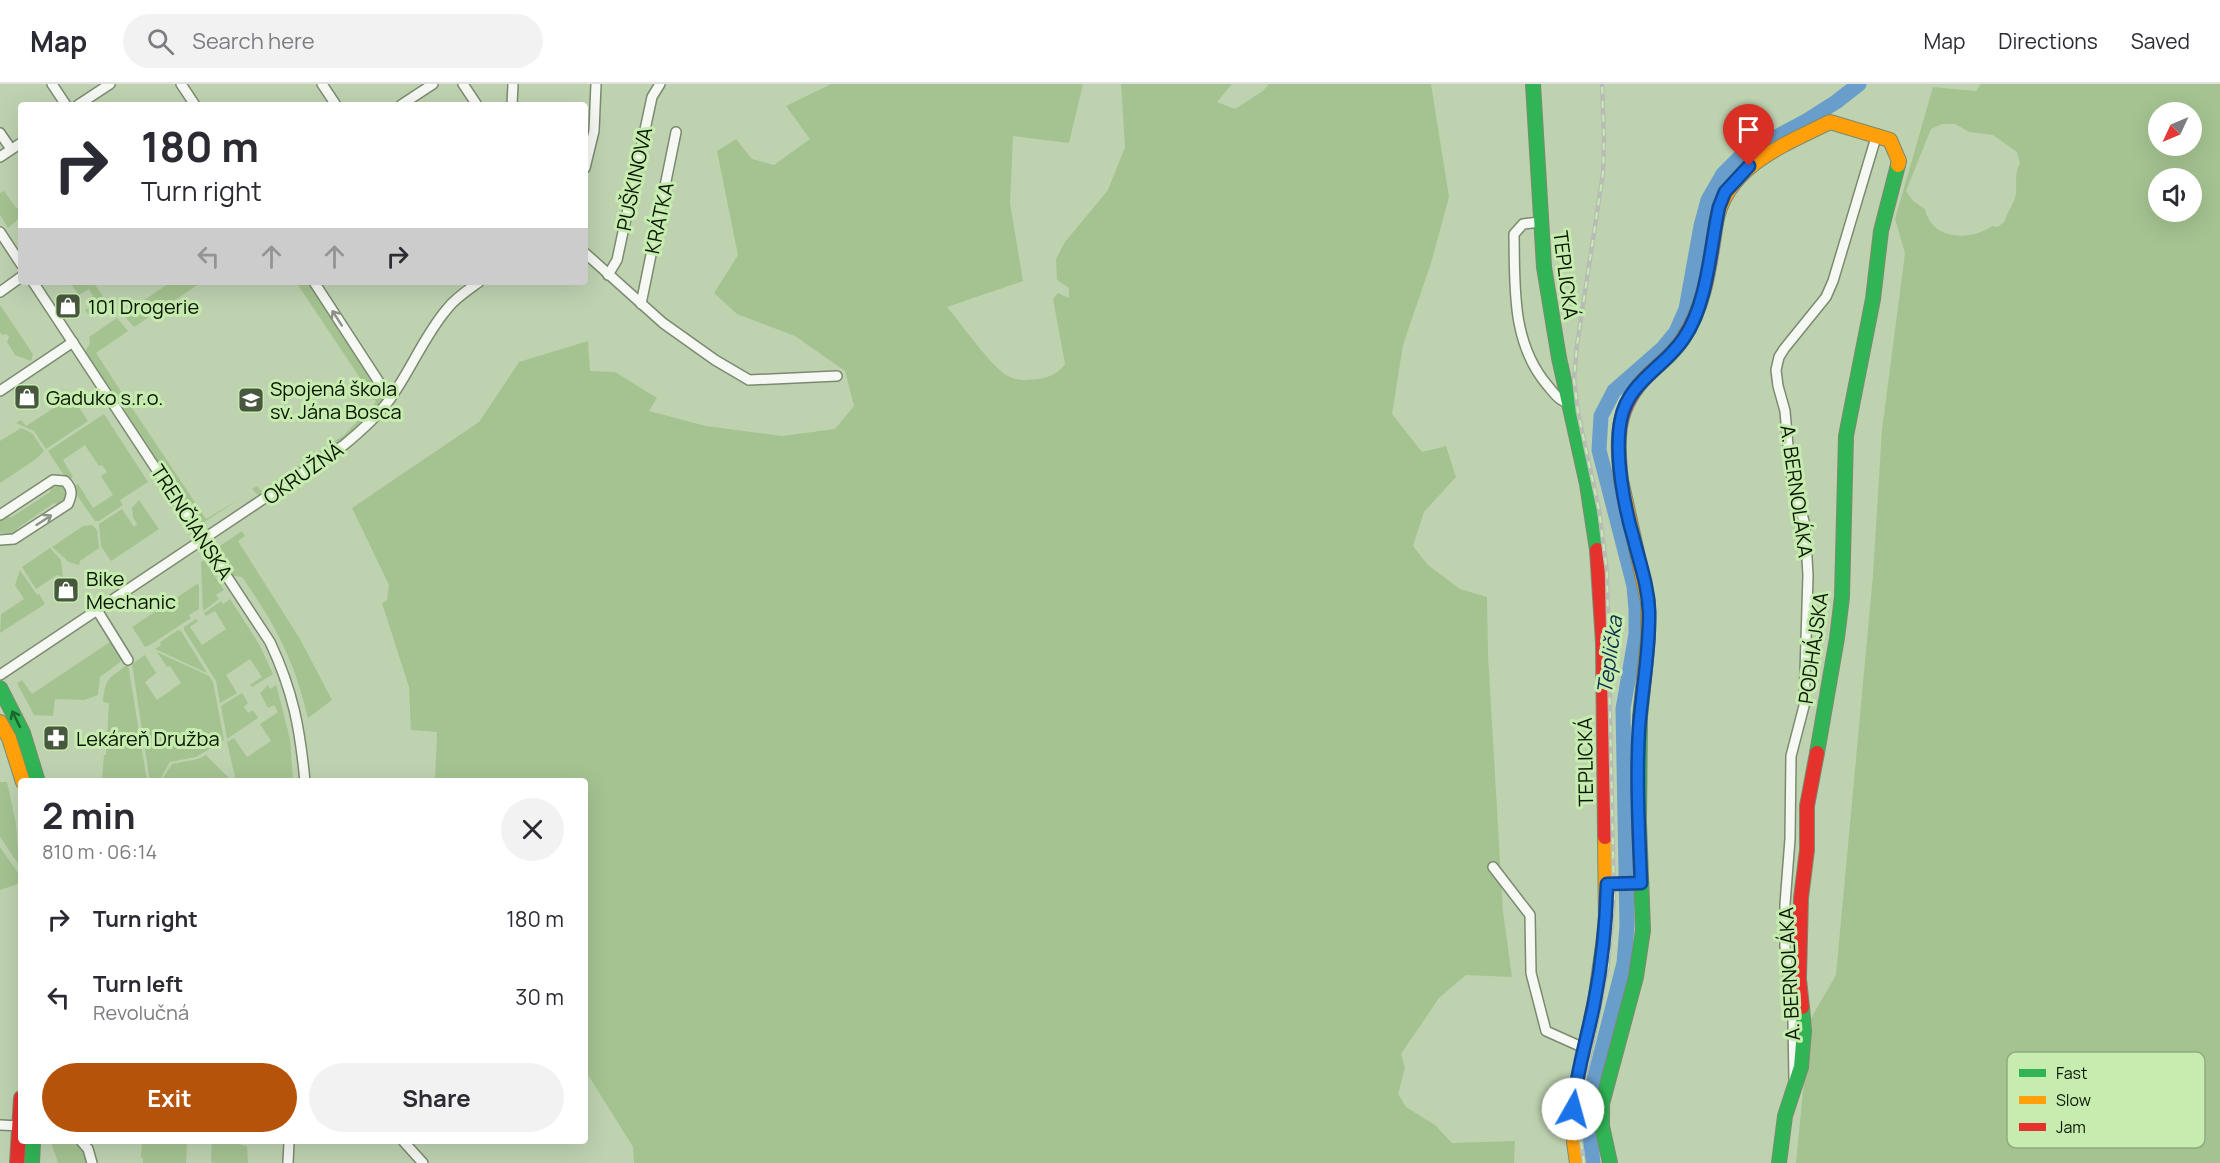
<!DOCTYPE html>
<html lang="en">
<head>
<meta charset="utf-8">
<style>
  :root { --surface:#fff; --page:#f2f2f3; --text:#2b2b33; --muted:#7c7c81; --line:#e1e1e2; --accent:#b45309 }
  body { margin:0; font-family:Manrope,sans-serif; background:var(--page); color:var(--text); height:100vh; display:flex; flex-direction:column; font-size:22px; white-space:nowrap }
  * { box-sizing:border-box; margin:0 }
  p { font-size:20px; color:var(--muted) }
  .icon { flex:none; width:33px; height:33px; fill:none; stroke:currentColor; stroke-width:2; stroke-linecap:round; stroke-linejoin:round }
  .map { position:relative; flex:1; overflow:hidden }
  .drawer { position:absolute; left:18px; top:694px; width:570px; height:366px; display:flex; flex-direction:column; background:var(--surface); border-radius:6px; box-shadow:0 6px 24px #0002 }
  .drawer>* { flex:none }
  .guide { position:absolute; left:18px; top:18px; width:570px; height:183px; border-radius:6px; box-shadow:0 6px 24px #0002; background:#fff; color:var(--text); overflow:hidden }
  .needle { width:39px; rotate:226deg }
  .fabs { position:absolute; left:2148px; top:18px; display:grid; gap:12px }
  .fabs a { display:grid; place-items:center; width:54px; height:54px; border-radius:50%; background:var(--surface); box-shadow:0 6px 24px #0002; font-size:30px }
  .pin { position:absolute; display:grid; place-items:center; width:51px; height:51px; color:#fff; margin:-62px -26px; border-radius:50% 50% 50% 0; rotate:-45deg; box-shadow:0 0 6px #0007 }
  .pin .icon { rotate:45deg }
  .me { position:absolute; width:66px; margin:-33px; rotate:7deg; stroke-linejoin:round; filter:drop-shadow(0 0 4px #0008) }
  .turn { display:flex; align-items:center; gap:21px; height:126px; padding:0 24px; font-size:27px }
  .turn .icon { width:78px; height:78px; stroke-width:2.5 }
  .turn b { display:block; font-size:42px; line-height:51px }
  .lanes { display:flex; align-items:center; height:57px; padding:0 24px; background:#0003; justify-content:center; gap:30px; direction:ltr }
  .lanes .off { opacity:.35 }
  .round { display:grid; place-items:center; flex:none; width:63px; height:63px; border-radius:32px; background:var(--page) }
  .headline { display:flex; align-items:center; justify-content:space-between; height:102px; padding:0 24px }
  h1 { font-size:36px; font-weight:700; line-height:45px }
  .primary-button { display:flex; gap:12px; margin-top:auto; padding:12px 24px }
  .primary-button a { flex:1; height:69px; border-radius:36px; background:var(--accent); color:#fff; font-size:24px; font-weight:700; line-height:69px; text-align:center }
  .primary-button a+a { background:var(--page); color:var(--text) }
  ul { padding:0; list-style:none }
  li { display:flex; align-items:center; gap:18px; height:78px; padding:0 24px }
  li div { flex:1 }
  li b { display:block; font-size:22px }
  li em { font-style:normal }
  header { display:flex; align-items:center; gap:36px; box-sizing:border-box; height:84px; padding:0 30px; background:var(--surface); border-bottom:2px solid var(--line) }
  header strong { font-size:28px }
  nav { display:flex; gap:33px; margin-inline-start:auto; font-size:21px }
  .search { width:420px; height:54px; background:var(--page); display:flex; align-items:center; gap:15px; box-sizing:border-box; padding:0 21px; border-radius:33px; color:var(--muted); font-size:22px }
  .map>svg:first-child { display:block }
  .green { fill:#a5c391; fill-rule:evenodd }
  .lines { fill:none; stroke-linecap:round; stroke-linejoin:round }
  .river { stroke:#699ecb; stroke-width:15 }
  .street-casing { stroke:#7b8a70; stroke-width:12 }
  .fast-casing { stroke:#7b8a70; stroke-width:16 }
  .slow-casing { stroke:#7b8a70; stroke-width:16 }
  .jam-casing { stroke:#7b8a70; stroke-width:16 }
  .street { stroke:#f5f8f3; stroke-width:9 }
  .fast { stroke:#30b455; stroke-width:14 }
  .slow { stroke:#ff9f0a; stroke-width:14 }
  .jam { stroke:#e5322d; stroke-width:14 }
  .rail-casing { stroke:#b7bdb4; stroke-width:4.5 }
  .rail { stroke:#c7ecb0; stroke-width:2; stroke-dasharray:7; stroke-linecap:butt }
  .oneway { stroke:#8b9287 }
  .oneway2 { stroke:#1c652c }
  .route-casing { stroke:#114b97; stroke-width:15 }
  .route { stroke:#1a73e8; stroke-width:10 }
  .labels { text-anchor:middle; dominant-baseline:central; stroke-width:6; stroke-linejoin:round; paint-order:stroke }
  .street-label { font-size:20px; fill:#091602; stroke:#c7ecb0 }
  .poi-label { font-size:20px; fill:#091602; stroke:#c7ecb0; text-anchor:start }
  .water-label { font-size:21px; font-style:italic; fill:#112c4c; stroke:#c7ecb0 }
  .key { fill:#c7ecb0; stroke:#8eac7c; stroke-width:1.5 }
  .key-label { font-size:16px; fill:#091602 }
</style>
</head>
<body>
<header>
<strong>Map</strong>
<div class="search"><svg class="icon" aria-label="search" viewBox="0 0 24 24"><circle cx="10" cy="10" r="6"/><path d="M15 15l6 6"/></svg>Search here</div>
<nav><a>Map</a><a>Directions</a><a>Saved</a></nav>
</header>
<div class="map">
<svg width="2220" height="1079" viewBox="0 0 2220 1079">
  <rect width="100%" height="100%" fill="#bed2b0"/>
  <!-- green -->
  <g class="green">
    <path d="M831 0H1083L1069 59 1013 52 1010 119 1023 197 947 223C961 239 993 286 1010 293 1020 297 1028 296 1038 295 1050 293 1058 290 1065 280L1053 215 1058 209 1069 214V204L1057 196 1056 175 1065 158 1108 106 1125 63 1121 0H1232L1217 18 1235 25 1263 7 1269 0H1431L1449 113 1431 179 1403 261 1392 330 1422 368 1446 362 1456 393 1424 428 1413 462 1428 481 1460 505 1487 513 1488 571 1503 828 1512 893 1466 891 1439 914 1401 970 1405 984 1398 1010 1406 1023 1435 1041 1452 1059 1515 1057 1514 1079H634L633 1063 585 986V698L435 697 437 648 411 646 409 603 382 519 387 516 389 501 352 424 479 338 519 278 588 257 590 287 615 288 657 314 649 327 706 342 782 352 835 345 854 322 845 287 795 252 737 230 714 209 738 171 717 67 736 55 752 75 774 81 810 55 786 22Z"/>
    <path d="M1981 0H2220V1079H1796L1810 936 1836 891 1873 491 1882 346 1905 169 1895 135 1933 3 1976 7ZM2158 28H2192V62H2158ZM1942 40H1955L1969 48 1993 51 2017 68 2020 79C2014 90 2017 97 2016 109 2015 119 2007 127 2005 137L1998 143 1992 142C1971 157 1932 157 1925 125L1913 117 1906 107 1931 45ZM2158 94H2192V128H2158Z"/>
    <polygon points="4,107 16,124 21,124 21,133 8,144 0,131 0,109"/>
    <polygon points="63,198 93,198 104,214 99,217 101,221 88,230 85,226 94,220 91,214 93,212 89,205 79,211 70,199 65,201"/>
    <polygon points="171,198 202,198 134,243 126,234 125,229"/>
    <path d="M296 198H311L384 315C369 340 341 358 318 375L316 373 258 411 252 405 257 402 261 407 344 351 376 318Z"/>
    <polygon points="0,221 33,270 31,277 15,271 7,258 9,252 6,250 2,251 0,248"/>
    <polygon points="117,234 128,247 96,269 124,312 118,316 85,268 90,259 89,253"/>
    <polygon points="67,306 88,337 46,365 34,347 16,339 21,336 26,342 60,320 56,313"/>
    <polygon points="126,315 206,435 239,415 200,441 120,319"/>
    <polygon points="104,330 148,398 120,416 123,421 99,437 95,437 76,410 75,401 78,400 93,424 113,411 101,392 107,388 102,381 99,382 85,361 63,376 73,393 70,395 65,393 48,367"/>
    <polygon points="21,344 32,349 44,367 36,375 0,399 0,357"/>
    <polygon points="57,397 60,398 70,408 62,422 54,419 18,444 16,452 6,454 5,449 0,449 0,436 3,432 12,433 50,408 50,400 52,399 54,403 59,402"/>
    <polygon points="139,416 159,445 111,477 101,462 99,440 122,425 134,443 137,440 133,433 132,424"/>
    <polygon points="92,441 97,446 99,464 80,477 79,481 69,478 52,463 83,442"/>
    <path d="M242 447 245 452 238 457 300 555 332 616 308 634C294 575 276 542 242 493L233 492 217 467V464Z"/>
    <polygon points="50,464 61,476 63,493 57,491 36,505 22,483"/>
    <polygon points="204,476 224,506 216,511 219,515 203,527 201,478"/>
    <polygon points="20,486 37,511 39,510 45,520 0,549 1,530 24,515 15,501"/>
    <polygon points="197,500 199,501 199,525 189,531 191,534 150,561 145,563 132,543"/>
    <polygon points="230,515 259,560 273,590 252,603 250,601 262,593 250,575 226,591 237,609 220,619 216,597 184,546 184,543 196,535 198,537 190,543 202,561 226,545 215,527 206,532 204,529 221,517 223,520"/>
    <polygon points="178,546 181,547 207,589 155,565 161,561 160,558"/>
    <polygon points="113,556 122,574 119,579 100,593 98,611 84,616 55,615 53,632 34,631 17,599 22,596 32,610"/>
    <polygon points="157,568 209,592 213,598 224,656 196,673 170,678 159,697 150,698 132,580 145,571 156,589 145,598 157,616 181,599 170,582 167,583"/>
    <path d="M128 580 147 697 102 698 104 671H106L109 619 103 618C105 593 109 595 128 580Z"/>
    <polygon points="275,596 290,655 293,697 236,697 227,658 234,654 247,673 271,657 260,640 278,628 274,621 268,624 260,609 268,601 270,605 276,601"/>
    <polygon points="242,609 248,619 244,623 248,629 253,626 258,634 227,655 221,622"/>
    <polygon points="206,671 232,697 161,697 172,680 198,675"/>
    <polygon points="0,698 7,698 16,740 19,781 0,753"/>
    <polygon points="0,763 18,789 18,800 0,806"/>
    <polygon points="51,1058 78,1058 83,1064 87,1079 58,1079"/>
    <polygon points="142,1058 187,1058 186,1079 143,1079 143,1074 141,1074"/>
    <polygon points="212,1058 228,1058 247,1062 248,1079 213,1079 211,1077"/>
  </g>
  <g class="lines">
    <!-- river -->
    <polyline class="river" points="1593,1079 1587,1024 1624,879 1627,842 1623,625 1636,550 1636,526 1634,502 1599,366 1601,332 1614,307 1662,265 1676,248 1686,225 1701,142 1708,116 1723,90 1741,72 1806,37 1836,18 1859,0"/>
    <defs>
      <g id="street">
        <polyline points="52,0 66,21"/>
        <polyline points="181,0 195,21"/>
        <polyline points="322,0 336,21"/>
        <polyline points="463,0 477,21"/>
        <polyline points="78,21 110,0"/>
        <polyline points="401,21 433,0"/>
        <polyline points="512,21 513,0"/>
        <polyline points="0,49 11,65"/>
        <polyline points="0,73 21,59"/>
        <polyline points="585,84 594,47 596,0"/>
        <path d="M1540 138 1523 140 1514 150C1515 203 1511 259 1548 302 1554 309 1559 317 1569 319"/>
        <polyline points="0,148 21,180"/>
        <polyline points="585,169 663,239 715,276 749,296 837,292"/>
        <polyline points="608,191 617,176 652,13 660,0"/>
        <path d="M33 198 270 558C293 607 300 644 305 698"/>
        <polyline points="314,198 390,315"/>
        <polyline points="0,208 21,193"/>
        <polyline points="641,220 676,48"/>
        <polyline points="0,307 73,258"/>
        <path d="M0 431 53 396 65 397C73 405 72 411 68 420L14 455 0 456"/>
        <polyline points="97,526 128,576"/>
        <path d="M0 591 344 361C361 347 377 333 390 315 411 286 424 252 447 225 455 214 468 206 479 198"/>
        <polyline points="1493,783 1530,831 1531,889 1546,947 1584,964"/>
        <polyline points="1607,800 1640,799"/>
        <polyline points="1794,996 1793,936 1785,862 1785,820 1790,755 1791,672 1804,622 1808,491 1805,441 1790,386 1785,327 1778,302 1776,286 1779,273 1784,265 1826,213 1833,197 1877,50"/>
        <polyline points="0,1041 21,1042"/>
        <polyline points="82,1058 88,1065 92,1079"/>
        <polyline points="404,1058 423,1079"/>
        <polyline points="288,1079 289,1058"/>
      </g>
      <g id="fast">
        <polyline points="1533,0 1544,183 1559,274 1587,400 1597,466"/>
        <polyline points="0,604 23,649 38,698"/>
        <polyline points="1817,669 1837,554 1842,513 1846,352 1873,215 1881,147 1898,81"/>
        <polyline points="32,1079 33,1058"/>
        <polyline points="1610,1079 1602,1042 1602,1020 1636,893 1643,846 1639,738 1640,633"/>
        <polyline points="1779,1079 1785,1032 1801,983 1804,947 1802,923"/>
      </g>
      <g id="slow">
        <path d="M1716 139C1726 82 1784 61 1830 38L1890 56 1899 77 1898 81"/>
        <polyline points="1621,396 1648,518 1648,554 1640,633"/>
        <polyline points="0,638 9,654 23,698"/>
        <polyline points="1577,1079 1574,1058 1574,1018 1596,911 1606,839 1605,753"/>
      </g>
      <g id="jam">
        <path d="M1621 396C1616 353 1616 322 1649 290 1662 278 1675 268 1684 253 1706 220 1710 177 1716 139"/>
        <polyline points="1597,466 1603,559 1605,753"/>
        <polyline points="1802,923 1799,895 1801,814 1807,766 1807,722 1817,669"/>
        <polyline points="17,1079 21,1014"/>
      </g>
    </defs>
    <!-- street casing -->
    <use href="#street" class="street-casing"/>
    <!-- fast casing -->
    <use href="#fast" class="fast-casing"/>
    <!-- slow casing -->
    <use href="#slow" class="slow-casing"/>
    <!-- jam casing -->
    <use href="#jam" class="jam-casing"/>
    <!-- street -->
    <use href="#street" class="street"/>
    <!-- fast -->
    <use href="#fast" class="fast"/>
    <!-- slow -->
    <use href="#slow" class="slow"/>
    <!-- jam -->
    <use href="#jam" class="jam"/>
    <defs>
      <polyline id="rail" points="1584,1079 1579,1045 1580,1017 1608,881 1614,814 1607,488 1599,426 1578,328 1574,295 1577,261 1603,89 1604,53 1602,0"/>
    </defs>
    <!-- rail casing -->
    <use href="#rail" class="rail-casing"/>
    <!-- rail -->
    <use href="#rail" class="rail"/>
  </g>
  <!-- one-way arrows -->
  <defs><path id="oneway-shaft" d="M-6 0H5M1.5-3L5.5 0L1.5 3" fill="none" stroke-width="1.6" stroke-linecap="round" stroke-linejoin="round" transform="scale(1.5)"/></defs>
  <g class="oneway">
    <use href="#oneway-shaft" transform="translate(337 234) rotate(-123)"/>
    <use href="#oneway-shaft" transform="translate(44 436) rotate(-33)"/>
  </g>
  <use class="oneway2" href="#oneway-shaft" transform="translate(16 635) rotate(-116)"/>
  <g class="lines">
    <defs>
      <path id="route" d="M1573 1025C1576 990 1587 955 1594 920 1602 880 1606 840 1607 800L1641 799C1639 748 1636 696 1639 645 1642 605 1650 566 1649 527 1648 502 1640 480 1634 456 1624 422 1614 370 1621 335 1628 298 1665 283 1684 254 1708 219 1710 163 1719 123L1725 108 1749 82"/>
    </defs>
    <!-- route casing -->
    <use href="#route" class="route-casing"/>
    <!-- route -->
    <use href="#route" class="route"/>
  </g>
  <!-- icons -->
  <defs>
    <symbol id="shop-square" viewBox="-11 -11 22 22"><rect x="-9" y="-9" width="18" height="18" rx="4" fill="#48583f" stroke="#c7ecb0"/><path d="M-5-2.5h2.3a2.7 3.5 0 0 1 5.4 0H5L5.5 6h-11ZM-1.5-2.5h3a1.5 2.3 0 0 0-3 0Z" fill="#fff"/></symbol>
    <symbol id="school-square" viewBox="-11 -11 22 22"><rect x="-9" y="-9" width="18" height="18" rx="4" fill="#48583f" stroke="#c7ecb0"/><path d="M0-5L7-2L0 1L-7-2ZM-4 1L0 2.5L4 1V4Q0 6-4 4Z" fill="#fff"/></symbol>
    <symbol id="pharmacy-square" viewBox="-11 -11 22 22"><rect x="-9" y="-9" width="18" height="18" rx="4" fill="#48583f" stroke="#c7ecb0"/><path d="M-2-6h4v4h4v4h-4v4h-4v-4h-4v-4h4Z" fill="#fff"/></symbol>
  </defs>
  <g fill-rule="evenodd">
    <use href="#shop-square" x="53" y="207" width="30" height="30"/>
    <use href="#shop-square" x="12" y="298" width="30" height="30"/>
    <use href="#school-square" x="236" y="301" width="30" height="30"/>
    <use href="#shop-square" x="51" y="491" width="30" height="30"/>
    <use href="#pharmacy-square" x="41" y="639" width="30" height="30"/>
  </g>
  <g class="labels">
    <!-- street labels -->
    <g class="street-label">
      <text transform="translate(634 95) rotate(-78)">PUŠKINOVA</text>
      <text transform="translate(659 134) rotate(-78)">KRÁTKA</text>
      <text transform="translate(1566 191) rotate(83)">TEPLICKÁ</text>
      <text transform="translate(303 389) rotate(-35)">OKRUŽNÁ</text>
      <text transform="translate(1797 407) rotate(82)">A. BERNOLÁKA</text>
      <text transform="translate(192 438) rotate(57)">TRENČIANSKA</text>
      <text transform="translate(1813 564) rotate(-82)">PODHÁJSKA</text>
      <text transform="translate(1585 678) rotate(-91)">TEPLICKÁ</text>
      <text transform="translate(1789 890) rotate(-93)">A. BERNOLÁKA</text>
    </g>
    <!-- poi labels -->
    <g class="poi-label">
      <text x="88" y="222">101 Drogerie</text>
      <text x="270" y="304">Spojená škola<tspan x="270" dy="23">sv. Jána Bosca</tspan></text>
      <text x="46" y="313">Gaduko s.r.o.</text>
      <text x="86" y="494">Bike<tspan x="86" dy="23">Mechanic</tspan></text>
      <text x="76" y="654">Lekáreň Družba</text>
    </g>
    <!-- water labels -->
    <g class="water-label">
      <text transform="translate(1609 571) rotate(-82)">Teplička</text>
    </g>
  </g>
  <!-- legend -->
  <rect x="2007" y="968" width="198" height="96" rx="9" class="key"/>
  <rect x="2019" y="985" width="27" height="8" fill="#30b455"/>
  <rect x="2019" y="1012" width="27" height="8" fill="#ff9f0a"/>
  <rect x="2019" y="1039" width="27" height="8" fill="#e5322d"/>
  <g class="key-label">
    <text x="2056" y="995">Fast</text>
    <text x="2056" y="1022">Slow</text>
    <text x="2056" y="1049">Jam</text>
  </g>
</svg>
<div class="fabs">
<a><svg class="needle" viewBox="-14 -14 28 28"><path d="M0-13l5 13h-10z" fill="#e53935"/><path d="M0 13l5-13h-10z" fill="#7c7c81"/></svg></a>
<a><svg class="icon" aria-label="sound" viewBox="0 0 24 24"><path d="M4 9h4l5-4v14l-5-4H4zM17 9q2 3 0 6"/></svg></a>
</div>
<div class="pin" style="left:1749px;top:82px;background:#d93025"><svg class="icon" aria-label="arrive" viewBox="0 0 24 24"><path d="M6 21V4h12l-3 4 3 4H6"/></svg></div>
<svg class="me" style="left:1573px;top:1025px" viewBox="-20 -20 40 40"><circle r="19" fill="#fff"/><path d="M0-13L10 11 0 6-10 11z" fill="#1a73e8"/></svg>
<div class="guide">
<div class="turn"><svg class="icon" aria-label="right" viewBox="0 0 24 24"><path d="M7 20v-9h11M14 6l5 5-5 5"/></svg><div><b>180 m</b>Turn right</div></div>
<div class="lanes"><svg class="icon off" aria-label="left" viewBox="0 0 24 24"><path d="M17 20v-9H6M10 6l-5 5 5 5"/></svg><svg class="icon off" aria-label="ahead" viewBox="0 0 24 24"><path d="M12 20V5M6 11l6-6 6 6"/></svg><svg class="icon off" aria-label="ahead" viewBox="0 0 24 24"><path d="M12 20V5M6 11l6-6 6 6"/></svg><svg class="icon" aria-label="right" viewBox="0 0 24 24"><path d="M7 20v-9h11M14 6l5 5-5 5"/></svg></div>
</div>
<section class="drawer">
<div class="headline"><div><h1>2 min</h1><p>810 m · 06:14</p></div><a class="round"><svg class="icon" aria-label="close" viewBox="0 0 24 24"><path d="M6 6l12 12M18 6L6 18"/></svg></a></div>
<ul>
<li><svg class="icon" aria-label="right" viewBox="0 0 24 24"><path d="M7 20v-9h11M14 6l5 5-5 5"/></svg><div><b>Turn right</b></div><em>180 m</em></li>
<li><svg class="icon" aria-label="left" viewBox="0 0 24 24"><path d="M17 20v-9H6M10 6l-5 5 5 5"/></svg><div><b>Turn left</b><p>Revolučná</p></div><em>30 m</em></li>
</ul>
<div class="primary-button"><a>Exit</a><a>Share</a></div>
</section>
</div>
</body>
</html>
